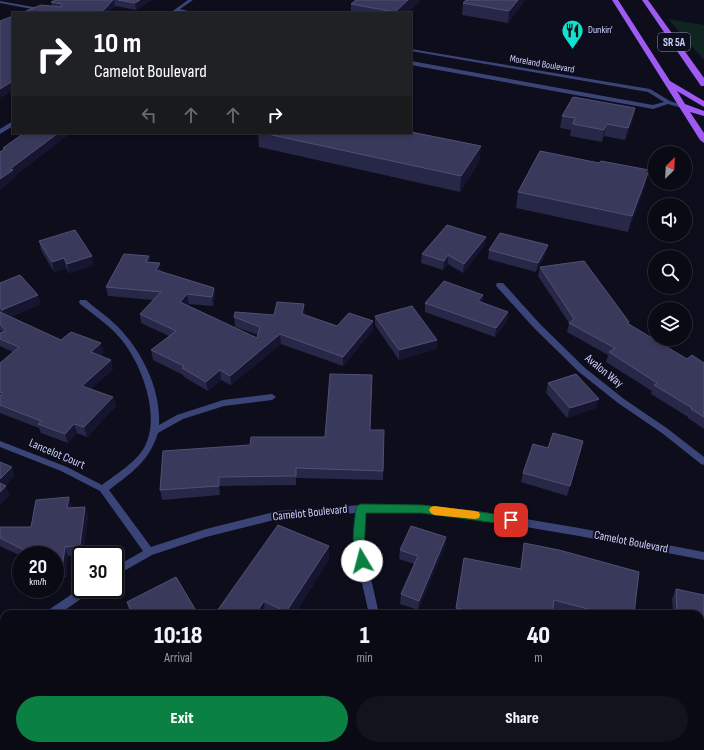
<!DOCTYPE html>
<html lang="en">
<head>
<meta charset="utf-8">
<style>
  :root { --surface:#0a0a15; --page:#13131e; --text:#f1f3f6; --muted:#999aa0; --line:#2a2b34; --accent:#0b8043 }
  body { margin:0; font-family:"Sofia Sans Condensed",sans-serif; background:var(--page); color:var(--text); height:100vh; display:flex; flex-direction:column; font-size:15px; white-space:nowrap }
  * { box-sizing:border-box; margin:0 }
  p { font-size:13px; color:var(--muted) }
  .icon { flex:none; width:22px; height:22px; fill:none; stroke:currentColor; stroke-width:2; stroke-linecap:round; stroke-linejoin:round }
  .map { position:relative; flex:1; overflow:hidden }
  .drawer { position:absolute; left:0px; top:610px; width:704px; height:140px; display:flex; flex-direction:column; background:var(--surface); border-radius:12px 12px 0 0; box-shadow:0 2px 6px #0003,0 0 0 1px var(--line) }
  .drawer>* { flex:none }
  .guide { position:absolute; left:12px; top:12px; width:400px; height:122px; border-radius:0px; box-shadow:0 2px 6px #0003,0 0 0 1px var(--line); background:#202124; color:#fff; overflow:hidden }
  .needle { width:26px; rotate:24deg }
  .controls { position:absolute; left:648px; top:146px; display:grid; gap:8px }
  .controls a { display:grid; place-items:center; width:44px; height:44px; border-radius:50%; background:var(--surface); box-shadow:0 2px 6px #0003,0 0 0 1px var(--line); font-size:20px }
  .speed { position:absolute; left:12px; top:546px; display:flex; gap:8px; font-size:20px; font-weight:700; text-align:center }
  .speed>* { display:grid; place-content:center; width:52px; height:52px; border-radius:50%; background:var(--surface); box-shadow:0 2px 6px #0003,0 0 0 1px var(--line); line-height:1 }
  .speed small { font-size:10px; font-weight:400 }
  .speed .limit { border:2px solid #111; border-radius:6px; background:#fff; color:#111 }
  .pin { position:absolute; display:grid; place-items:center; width:34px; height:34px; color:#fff; margin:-17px; border-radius:8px; box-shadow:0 2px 6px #0006 }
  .me { position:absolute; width:44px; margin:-22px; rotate:352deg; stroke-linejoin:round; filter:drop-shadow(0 0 3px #0008) }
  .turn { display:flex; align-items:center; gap:14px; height:84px; padding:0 16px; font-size:18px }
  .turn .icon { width:52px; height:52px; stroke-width:2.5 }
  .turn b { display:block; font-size:28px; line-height:34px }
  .lanes { display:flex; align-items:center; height:38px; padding:0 16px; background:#0003; justify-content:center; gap:20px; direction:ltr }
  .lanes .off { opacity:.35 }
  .eta { display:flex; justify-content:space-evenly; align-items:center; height:68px; text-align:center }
  .eta b { font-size:24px; font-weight:800; line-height:28px }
  .primary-button { display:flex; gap:8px; margin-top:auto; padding:8px 16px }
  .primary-button a { flex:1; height:46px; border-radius:24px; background:var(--accent); color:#fff; font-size:16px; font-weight:800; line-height:46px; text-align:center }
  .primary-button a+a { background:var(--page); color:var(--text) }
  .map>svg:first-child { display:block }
  .green { fill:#102520 }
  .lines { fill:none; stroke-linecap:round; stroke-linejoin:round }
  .street { fill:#3b4477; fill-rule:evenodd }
  .primary { fill:#9e5af3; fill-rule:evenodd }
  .wall { fill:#272748 }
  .shaded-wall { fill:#15152f }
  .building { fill:#39395c; stroke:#505075 }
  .route { fill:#0b8043; stroke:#07532c }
  .slow { fill:#f59e0b }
  .labels { text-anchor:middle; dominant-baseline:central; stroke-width:4; stroke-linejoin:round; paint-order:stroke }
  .far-poi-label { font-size:10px; fill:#cbcefb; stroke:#0d0d1c; text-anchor:start }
  .far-street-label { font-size:10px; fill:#cbcefb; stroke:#0d0d1c }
  .shield { fill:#0d0d1c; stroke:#9294b8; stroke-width:1 }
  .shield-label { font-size:11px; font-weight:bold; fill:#cbcefb }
  .street-label { font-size:12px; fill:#cbcefb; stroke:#0d0d1c }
</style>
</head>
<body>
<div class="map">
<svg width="704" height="750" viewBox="0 0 704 750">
  <rect width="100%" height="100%" fill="#0d0d1c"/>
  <!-- green -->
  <polygon class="green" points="668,19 704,25 704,60"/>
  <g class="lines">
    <!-- street -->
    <g class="street">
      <polygon points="188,0 193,0 180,9 196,13 177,12 175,13 170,13"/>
      <polygon points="0,1 61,12 63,13 53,13 0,3"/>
      <polygon points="411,49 650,89 670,101 685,106 682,108 668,104 653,109 411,65 411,61 653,105 664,102 648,92 411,51"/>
      <polygon points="13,121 13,126 0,134 0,129"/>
      <polygon points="497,283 503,283 540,324 585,368 624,399 668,429 704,457 704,465 701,464 662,433 618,403 579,372 534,328 497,287 496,285"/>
      <path d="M80 300H86C96 309 107 316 117 326 142 351 161 389 159 425L177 415 223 400 272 394 276 397 272 400 224 406 183 419 158 433C149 462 131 473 109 490L151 547 206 529 278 511 361 505H422L484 512 579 528 704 552V560L579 536 484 520 422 513H365L364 548 379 614H369L354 548 356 513 278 519 206 537 152 555 115 576V567L143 551 100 491 61 471 0 447V441L67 467 102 485C115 475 138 461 145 446 161 415 141 362 120 338 108 324 94 315 80 304L79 302Z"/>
      <polygon points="81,588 81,589 92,589 91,592 59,614 46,614 47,611"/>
      <polygon points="4,649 4,660 0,662 0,651"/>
      <polygon points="0,695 4,696 4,710 0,709"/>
      <polygon points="29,746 43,746 45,750 31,750"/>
      <rect x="405" y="746" width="12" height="4"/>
    </g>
    <!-- primary -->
    <g class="primary">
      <polygon points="612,0 618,0 670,81 704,101 704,107 677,91 685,104 704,111 704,116 690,112 704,133 704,143 700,140"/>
      <polygon points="642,0 648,0 704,78 704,86 701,86"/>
    </g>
  </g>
  <!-- wall -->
  <g class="wall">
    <polygon points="56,0 152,0 136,10 115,6 109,13 21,13 52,6 51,2"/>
    <polygon points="466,0 525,0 508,23 462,15 463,3"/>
    <polygon points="351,4 408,13 351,13"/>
    <polygon points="635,108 633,120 625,140 604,136 602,142 570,136 571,130 560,128 562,116"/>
    <polygon points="258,133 411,133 481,146 479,162 460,192 259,147"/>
    <polygon points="645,186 628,232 516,208 518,192"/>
    <polygon points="486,237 484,246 463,273 448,264 443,270 421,263 422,254"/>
    <polygon points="39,241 94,265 69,273 66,268 54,272 41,250"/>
    <polygon points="489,250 546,254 536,272 488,259"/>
    <polygon points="149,256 150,263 161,272 214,288 215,297 213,306 189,304 187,305 257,338 258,335 235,327 234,317 305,313 304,315 337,326 373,330 343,366 281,344 231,385 221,380 208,391 184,377 183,375 153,360 151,350 169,336 141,323 140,314 153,300 108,296 106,287"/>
    <polygon points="540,267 628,324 687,359 704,363 704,429 688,418 688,417 651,394 652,391 606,362 608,355 567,332 569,323 538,276"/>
    <polygon points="0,283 41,304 10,317 61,340 104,352 100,356 113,369 91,389 113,397 116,406 87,437 77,433 68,443 41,433 39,428 0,413 0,363 13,352 0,346 0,333 2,332 0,330"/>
    <polygon points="483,295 482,303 508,312 507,321 495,337 425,312 425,303"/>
    <polygon points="375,316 437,340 436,349 399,360 375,325"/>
    <polygon points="548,383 596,408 567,418 546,393"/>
    <polygon points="370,430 384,430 383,480 296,478 296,485 220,486 220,495 162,500 160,490 250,445 325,437"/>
    <polygon points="583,441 567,496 521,482 523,473"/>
    <polygon points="72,506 72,508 85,507 88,516 83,555 68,556 66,578 55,573 55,555 21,555 21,556 0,546 0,527 31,527"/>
    <polygon points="446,537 445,546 418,610 400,604 401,594 414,564 399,559 400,550"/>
    <polygon points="524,543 634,614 566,614 553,610 552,614 455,614 464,558 520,569"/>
    <polygon points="329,559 295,614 218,614 217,611"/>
    <polygon points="676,589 704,595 704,591 704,686 700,685 700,614 673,614 672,599"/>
    <polygon points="127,602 198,614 131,614 129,611"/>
    <polygon points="298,746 327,746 324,750 302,750"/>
    <rect x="500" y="746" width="37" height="4"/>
  </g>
  <!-- shaded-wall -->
  <g class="shaded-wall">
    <polygon points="113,0 114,0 115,6 109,13 101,13"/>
    <polygon points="140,0 152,0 136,10 135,3"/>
    <polygon points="408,0 421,0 408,13 395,13 395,12"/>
    <polygon points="518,0 525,0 508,23 509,11"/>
    <polygon points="13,81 13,90 0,98 0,89"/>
    <polygon points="635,108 633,120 625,140 628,128"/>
    <polygon points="607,124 604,136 602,142 604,130"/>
    <polygon points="58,133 71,133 15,176 15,178 0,190 0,179 10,169"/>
    <polygon points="481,146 479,162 460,192 461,176"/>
    <polygon points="649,170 645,186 628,232 632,216"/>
    <polygon points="486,237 484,246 463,273 464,264"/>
    <polygon points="548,245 546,254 536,272 538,263"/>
    <polygon points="448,255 448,264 443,270 444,261"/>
    <polygon points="92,256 94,265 69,273 67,264"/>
    <polygon points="149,256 150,265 146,262"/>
    <polygon points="64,258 66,268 54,272 52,262"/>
    <polygon points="160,263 161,273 156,270"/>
    <polygon points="214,288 215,297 213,306 212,297"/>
    <polygon points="187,294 189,304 182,311 180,302"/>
    <polygon points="38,295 41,304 5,319 2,310"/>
    <polygon points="483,295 482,304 478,301"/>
    <polygon points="304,304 305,313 302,324 302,314"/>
    <polygon points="508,312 507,321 495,337 496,328"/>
    <polygon points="373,321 373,330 343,366 343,357"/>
    <polygon points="280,334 281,344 231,385 230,376"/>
    <polygon points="437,340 436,349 399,360 399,350"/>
    <polygon points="101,343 104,352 94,362 91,352"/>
    <polygon points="111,360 113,369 85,395 82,386"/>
    <polygon points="220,370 221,380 208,391 206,382"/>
    <polygon points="113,397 116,406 87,437 84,427"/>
    <polygon points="599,399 596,408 567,418 570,408"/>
    <polygon points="74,424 77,433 68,443 65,434"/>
    <polygon points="583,441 581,451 567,496 570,486"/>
    <polygon points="12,467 15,476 1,491 0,489 0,479"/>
    <polygon points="219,477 220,486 220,495 219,486"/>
    <polygon points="6,486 10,495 0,505 0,492"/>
    <polygon points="69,497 72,506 71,518 67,508"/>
    <polygon points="85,507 88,516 83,555 80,545"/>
    <polygon points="446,537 445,546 418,610 419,601"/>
    <polygon points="329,546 329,559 295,614 287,614 286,612"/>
    <polygon points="65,547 68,556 66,578 62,569"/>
    <polygon points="264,601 265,614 255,614"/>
    <polygon points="162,746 171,746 168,750 160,750"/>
    <polygon points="319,746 327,746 324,750 316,750"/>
  </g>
  <!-- building -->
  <g class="building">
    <polygon points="56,0 113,0 101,13 21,13 41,5 61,7 62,4 51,2"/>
    <polygon points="118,0 140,0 135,3"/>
    <polygon points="356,0 408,0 395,12 351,4"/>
    <polygon points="466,0 518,0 509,11 463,3"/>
    <polygon points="13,16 13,81 0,89 0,21"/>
    <polygon points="573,97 635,108 628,128 607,124 604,130 573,124 575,118 562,116"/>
    <polygon points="411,132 481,146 461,176 263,133 411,133"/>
    <polygon points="24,133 58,133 10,169 13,170 0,179 0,152 5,149 3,148"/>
    <polygon points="540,151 599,163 601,161 649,170 632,216 518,192"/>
    <polygon points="447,225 486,237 464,264 448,255 444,261 422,254"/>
    <polygon points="75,230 92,256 67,264 64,258 52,262 39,241"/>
    <polygon points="500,233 548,245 538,263 489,250"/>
    <polygon points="124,254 149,256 146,262 160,263 156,270 214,288 212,297 187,294 180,302 257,338 260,327 234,317 235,312 274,315 277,302 304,304 302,314 337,326 349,313 373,321 343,357 280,334 230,376 220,370 206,382 182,368 184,366 151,350 176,331 140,314 161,292 106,287"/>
    <polygon points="584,261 629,322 627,323 687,359 692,355 704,363 704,417 691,409 692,408 654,385 657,383 609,352 615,348 569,323 574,319 540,267"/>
    <polygon points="20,275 38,295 2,310 0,307 0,283"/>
    <polygon points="444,281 483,295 478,301 508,312 496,328 425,303"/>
    <polygon points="412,306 437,340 399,350 375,316"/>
    <polygon points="0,312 61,340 71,332 101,343 91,352 111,360 82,386 113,397 84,427 74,424 65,434 38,424 41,421 0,405 0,396 3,393 0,392 0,363 19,347 0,339 0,333 6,331 0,324"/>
    <polygon points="330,374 372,375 370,430 384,430 383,471 296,468 296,476 219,477 219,486 160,490 163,451 250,445 251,437 325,437"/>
    <polygon points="576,374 599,399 570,408 548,383"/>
    <polygon points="553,433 583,441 570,486 523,473 533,444 548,448"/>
    <polygon points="0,462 12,467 0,479"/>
    <polygon points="0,483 6,486 0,492"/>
    <polygon points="69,497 67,508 85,507 80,545 65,547 62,569 55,565 55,555 34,555 0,538 0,527 31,527 36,500"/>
    <polygon points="278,525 329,546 286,612 264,601 255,614 224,614 217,611"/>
    <polygon points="411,526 446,537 419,601 401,594 418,556 400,550"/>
    <polygon points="524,543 559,550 639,572 634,614 607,614 554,600 552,614 474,614 474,612 456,608 464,558 521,569"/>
    <polygon points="176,577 198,614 133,614 127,602"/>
    <polygon points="676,589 704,595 704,676 700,676 700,614 677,614"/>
    <polygon points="700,693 704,695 704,750 689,750 692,746 700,746"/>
    <polygon points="115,746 162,746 160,750 112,750"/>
    <polygon points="307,746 319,746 316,750 311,750"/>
    <polygon points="502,746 537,746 537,750 501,750"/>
  </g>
  <!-- route -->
  <path class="route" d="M361 504 422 505 511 516 514 517 516 520 514 523 511 525 422 513H366L364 548 367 561 366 564 362 566 358 564C350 548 354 526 356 509L357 506Z"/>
  <!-- slow -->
  <polygon class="slow" points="434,506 475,511 479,512 480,515 479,518 475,519 434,515 431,513 429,510 431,507"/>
  <!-- icons -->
  <defs>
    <symbol id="restaurant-pin" viewBox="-11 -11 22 30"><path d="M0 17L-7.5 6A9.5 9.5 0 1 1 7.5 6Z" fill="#11e1d0" stroke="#0d0d1c"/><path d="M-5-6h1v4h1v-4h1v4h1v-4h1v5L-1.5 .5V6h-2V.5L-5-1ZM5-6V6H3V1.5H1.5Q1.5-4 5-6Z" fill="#111"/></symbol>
  </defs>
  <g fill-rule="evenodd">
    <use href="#restaurant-pin" x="560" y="18" width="25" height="34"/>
  </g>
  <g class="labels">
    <!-- far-poi labels -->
    <g class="far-poi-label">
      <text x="588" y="30">Dunkin'</text>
    </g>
    <!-- far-street labels -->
    <g class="far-street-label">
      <text transform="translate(542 64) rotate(10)">Moreland Boulevard</text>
    </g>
    <!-- shield labels -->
    <rect class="shield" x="658" y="33" width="32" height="18" rx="3"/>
    <g class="shield-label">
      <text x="674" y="42">SR 5A</text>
    </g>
    <!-- street labels -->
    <g class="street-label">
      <text transform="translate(604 371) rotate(39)">Avalon Way</text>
      <text transform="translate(57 454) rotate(23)">Lancelot Court</text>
      <text transform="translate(310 513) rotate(-6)">Camelot Boulevard</text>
      <text transform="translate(631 542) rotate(11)">Camelot Boulevard</text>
    </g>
  </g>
</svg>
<div class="controls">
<a><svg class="needle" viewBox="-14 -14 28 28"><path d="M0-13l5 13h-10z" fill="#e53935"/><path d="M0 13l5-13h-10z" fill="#999aa0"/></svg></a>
<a><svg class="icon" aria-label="sound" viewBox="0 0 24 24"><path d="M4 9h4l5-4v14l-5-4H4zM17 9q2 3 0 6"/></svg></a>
<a><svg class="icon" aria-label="search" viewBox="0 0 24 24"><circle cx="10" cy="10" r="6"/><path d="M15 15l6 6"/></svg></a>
<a><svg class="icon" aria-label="layers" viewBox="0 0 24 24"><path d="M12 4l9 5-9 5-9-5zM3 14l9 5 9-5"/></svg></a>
</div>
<div class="speed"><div>20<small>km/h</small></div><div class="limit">30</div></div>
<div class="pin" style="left:511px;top:520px;background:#d93025"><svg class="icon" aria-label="arrive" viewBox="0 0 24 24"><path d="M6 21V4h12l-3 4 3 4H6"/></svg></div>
<svg class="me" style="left:362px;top:561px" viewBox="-20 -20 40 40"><circle r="19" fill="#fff"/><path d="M0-13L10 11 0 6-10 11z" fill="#0b8043"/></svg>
<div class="guide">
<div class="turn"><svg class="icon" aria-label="right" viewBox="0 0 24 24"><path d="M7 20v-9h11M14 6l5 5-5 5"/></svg><div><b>10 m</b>Camelot Boulevard</div></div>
<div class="lanes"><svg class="icon off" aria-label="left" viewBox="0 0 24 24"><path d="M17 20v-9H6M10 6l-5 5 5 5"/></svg><svg class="icon off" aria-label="ahead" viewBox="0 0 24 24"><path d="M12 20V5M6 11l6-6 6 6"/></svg><svg class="icon off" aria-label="ahead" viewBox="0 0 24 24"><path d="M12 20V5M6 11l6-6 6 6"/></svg><svg class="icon" aria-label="right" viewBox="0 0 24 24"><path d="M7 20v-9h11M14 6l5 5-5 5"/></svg></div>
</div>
<section class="drawer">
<div class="eta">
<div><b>10:18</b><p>Arrival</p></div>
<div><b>1</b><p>min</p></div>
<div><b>40</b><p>m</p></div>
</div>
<div class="primary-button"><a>Exit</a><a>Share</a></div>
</section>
</div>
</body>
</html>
